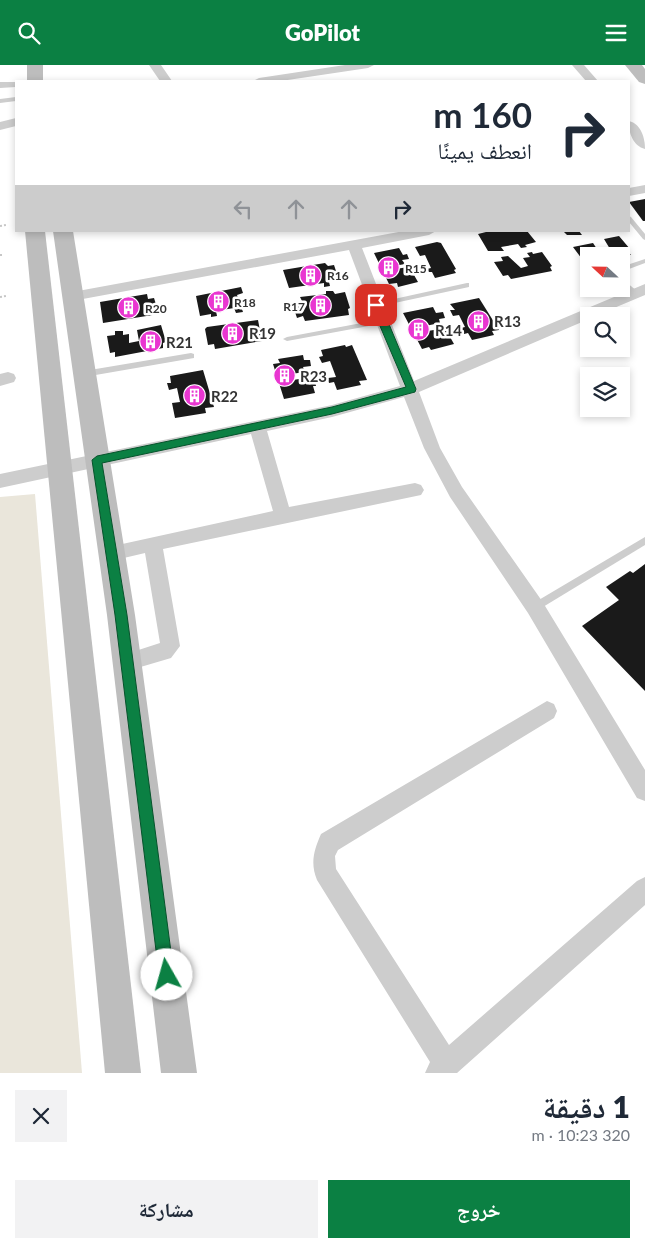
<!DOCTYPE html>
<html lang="ar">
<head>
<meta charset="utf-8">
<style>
  :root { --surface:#fff; --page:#f2f2f3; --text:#1f2937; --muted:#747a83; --accent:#0b8043 }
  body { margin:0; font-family:Lato,"Noto Naskh Arabic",sans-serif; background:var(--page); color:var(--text); direction:rtl; height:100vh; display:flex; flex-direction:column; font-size:19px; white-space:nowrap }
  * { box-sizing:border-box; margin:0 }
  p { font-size:16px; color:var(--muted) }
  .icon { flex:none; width:28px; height:28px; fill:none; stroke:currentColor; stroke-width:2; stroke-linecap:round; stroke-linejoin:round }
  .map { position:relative; height:1008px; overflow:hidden; direction:ltr }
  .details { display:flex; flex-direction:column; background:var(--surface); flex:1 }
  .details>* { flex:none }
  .top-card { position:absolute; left:15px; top:15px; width:615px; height:152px; border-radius:0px; box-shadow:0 2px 8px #0003; direction:rtl; background:#fff; color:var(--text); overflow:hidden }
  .needle { width:32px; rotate:292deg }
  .controls { position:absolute; left:580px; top:182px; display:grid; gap:10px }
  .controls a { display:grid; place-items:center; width:50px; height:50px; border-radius:0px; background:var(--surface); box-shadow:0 2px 8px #0003; font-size:25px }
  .pin { position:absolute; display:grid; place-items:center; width:42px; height:42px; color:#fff; margin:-21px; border-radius:10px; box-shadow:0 2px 8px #0006 }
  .me { position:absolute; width:55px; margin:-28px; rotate:353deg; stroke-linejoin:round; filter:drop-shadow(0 0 4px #0008) }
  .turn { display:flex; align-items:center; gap:18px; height:105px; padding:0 15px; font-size:22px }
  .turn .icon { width:65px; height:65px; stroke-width:2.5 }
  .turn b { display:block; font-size:35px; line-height:42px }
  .lanes { display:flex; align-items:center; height:48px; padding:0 15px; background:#0003; justify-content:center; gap:25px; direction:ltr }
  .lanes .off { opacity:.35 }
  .round { display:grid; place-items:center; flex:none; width:52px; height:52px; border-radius:0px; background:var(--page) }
  .overview { display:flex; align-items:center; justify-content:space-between; height:85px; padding:0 15px }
  h1 { font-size:30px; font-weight:800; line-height:38px }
  .button { display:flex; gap:10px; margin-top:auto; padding:10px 15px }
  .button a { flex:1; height:58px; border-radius:0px; background:var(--accent); color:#fff; font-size:20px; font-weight:800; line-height:58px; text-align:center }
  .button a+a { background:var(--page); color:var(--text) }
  header { display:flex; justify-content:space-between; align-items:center; height:65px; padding:0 15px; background:var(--accent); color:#fff; font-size:22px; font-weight:800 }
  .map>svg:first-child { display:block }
  .green { fill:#eae6db }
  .building { fill:#1a1a1a }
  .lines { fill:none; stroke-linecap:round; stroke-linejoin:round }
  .path { stroke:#c7c7c7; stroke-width:2; stroke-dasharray:2 2; stroke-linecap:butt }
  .lane { fill:#cdcdcd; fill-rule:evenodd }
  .street { fill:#cdcdcd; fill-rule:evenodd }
  .secondary { fill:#bdbdbd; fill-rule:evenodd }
  .route { fill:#0b8043; stroke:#07532c }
  .labels { text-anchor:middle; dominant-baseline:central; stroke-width:5; stroke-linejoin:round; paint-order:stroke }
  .far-poi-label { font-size:12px; font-weight:bold; fill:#333; stroke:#fff; text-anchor:start }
  .poi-label { font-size:15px; font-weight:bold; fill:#333; stroke:#fff; text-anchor:start }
</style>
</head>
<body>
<header><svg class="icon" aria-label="menu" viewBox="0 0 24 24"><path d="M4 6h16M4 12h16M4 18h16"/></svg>GoPilot<svg class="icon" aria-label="search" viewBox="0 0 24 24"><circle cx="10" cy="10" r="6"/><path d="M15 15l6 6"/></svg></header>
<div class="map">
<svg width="645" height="1008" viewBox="0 0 645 1008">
  <rect width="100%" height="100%" fill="#fff"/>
  <!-- green -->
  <polygon class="green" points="35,429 82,1008 0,1008 0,432"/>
  <!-- building -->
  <g class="building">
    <polygon points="645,134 645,156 643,156 629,137"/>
    <polygon points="490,166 527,166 536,177 525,180 527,182 521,183 518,179 501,182 504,186 488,186 478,169"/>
    <polygon points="563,166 579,166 582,170 567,170"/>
    <polygon points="619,171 630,184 627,186 631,190 589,191 589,194 582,194 573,182 593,178 599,187 610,184 604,174"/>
    <polygon points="437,177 441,178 456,204 454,205 456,208 435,213 432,207 429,207 427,204 431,203 425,190 420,191 415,182"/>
    <polygon points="399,183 403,190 407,189 409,194 402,195 405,199 394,201 396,204 408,202 410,206 415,205 417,209 414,210 418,217 398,222 397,218 389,219 374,188"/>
    <polygon points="532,187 533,189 542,187 552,201 550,202 552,206 511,214 508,210 503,211 494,197 503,196 501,192 508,191 521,203 528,201 523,193 530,192 527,188"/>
    <polygon points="325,198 328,201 334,200 339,215 329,217 330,221 324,222 324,218 289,223 283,205"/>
    <polygon points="241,222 243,228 237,230 243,247 236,248 234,243 216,246 217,251 211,252 211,249 200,251 196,231"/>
    <polygon points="326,226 333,226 335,229 345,227 350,243 348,244 349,250 305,256 303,251 297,253 292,238 302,236 300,232 326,229"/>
    <polygon points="147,229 148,234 154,233 159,249 103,258 100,237"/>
    <polygon points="479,233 499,265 492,266 494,270 472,275 468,268 464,269 461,263 465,262 459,250 453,251 450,245 455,245 450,239"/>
    <polygon points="433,242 436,248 443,247 445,253 439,254 440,258 425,261 428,266 445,263 454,279 431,285 429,282 422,284 403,248"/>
    <polygon points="258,255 262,276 215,284 214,279 208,280 205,264 207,262"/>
    <polygon points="161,260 166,277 163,278 163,283 115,292 115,287 110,288 107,271 115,270 115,266 123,266 123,270 129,269 129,278 139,276 137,265"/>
    <polygon points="345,280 346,282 352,280 367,315 359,316 361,320 337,325 334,317 329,318 328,313 336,312 330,296 322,298 319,292 323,291 321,285"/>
    <polygon points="303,290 304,295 310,295 311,301 303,302 305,307 291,309 293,315 305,313 307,317 315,316 316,321 313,321 315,328 284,334 273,299 280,298 278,294"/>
    <polygon points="203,305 214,342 205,343 206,348 175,353 172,338 180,337 177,323 169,325 167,318 171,318 170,311"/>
    <polygon points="645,499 645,626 582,561 619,535 606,522 630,506 633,508"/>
  </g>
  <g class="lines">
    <!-- path -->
    <g class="path">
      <polyline points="0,161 6,160"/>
      <polyline points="0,190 2,190"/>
      <polyline points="0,232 6,231"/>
    </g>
    <!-- lane -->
    <g class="lane">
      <polygon points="16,32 16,36 0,38 0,34"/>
      <polygon points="629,151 631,152 645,169 645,175 643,174 629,157"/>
      <polygon points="645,194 645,198 621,207 621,202"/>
      <polygon points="621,213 637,226 637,230 633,230 621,219"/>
      <polygon points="467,218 469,218 469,222 376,242 373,240 376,238"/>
      <polygon points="383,254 385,254 385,258 287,276 283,274 287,272"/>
      <polygon points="191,288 194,289 194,293 84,312 80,309 84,306"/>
      <polygon points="645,472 645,480 538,545 535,546 532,545 530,542 532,539"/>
    </g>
    <!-- street -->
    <g class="street">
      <polygon points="149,0 161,0 172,16 160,16"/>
      <polygon points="345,0 374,0 368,3 281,16 253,16 259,13"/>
      <polygon points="572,0 584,0 598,16 586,16"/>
      <polygon points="16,16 16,22 0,23 0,17 19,16"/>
      <polygon points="16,53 16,61 0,65 0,57"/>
      <path d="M629 56C641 59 645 73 645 84 633 81 628 67 629 56Z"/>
      <polygon points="645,120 645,128 629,131 629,123"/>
      <polygon points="404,166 436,166 429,170 362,183 414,316 645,219 645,230 595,251 589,251 589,254 419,327 440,383 462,422 542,536 645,705 645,736 637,733 528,548 450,432 424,383 404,332 332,352 267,366 289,442 415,418 421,420 424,425 421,430 163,484 180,581 171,593 127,606 120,603 117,597 120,591 160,578 145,488 111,496 104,493 102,488 104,483 273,446 251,369 0,423 0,409 332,340 400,321 349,185 72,236 67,234 65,231 67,228"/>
      <polygon points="8,307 14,309 16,313 14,317 0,321 0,309"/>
      <path d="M547 636 554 639 557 646 554 653 338 785 335 791 336 804 449 980 637 816 645 812V840L457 1008H425L430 997 317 815C310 798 314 785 321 769Z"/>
    </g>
    <!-- secondary -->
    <g class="secondary">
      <rect x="27" y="0" width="16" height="16"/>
      <polygon points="625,0 642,0 645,4 645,19 639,17"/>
      <polygon points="25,166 45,166 141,1008 105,1008"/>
      <polygon points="53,166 73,166 135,550 197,1008 161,1008 107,550"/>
    </g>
  </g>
  <!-- route -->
  <polygon class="route" points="376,236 381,240 416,324 415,327 332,349 102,398 127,550 174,910 172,916 167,918 162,916 159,910 115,550 92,395 97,391 332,342 406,322 371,240"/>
  <!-- icons -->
  <defs>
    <symbol id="building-disc" viewBox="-11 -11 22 22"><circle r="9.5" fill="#e936d1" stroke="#fff"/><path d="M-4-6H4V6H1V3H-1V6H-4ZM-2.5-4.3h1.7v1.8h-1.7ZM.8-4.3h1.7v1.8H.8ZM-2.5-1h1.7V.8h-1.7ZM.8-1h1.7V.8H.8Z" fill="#fff"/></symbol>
  </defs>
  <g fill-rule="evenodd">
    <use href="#building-disc" x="376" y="190" width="25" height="25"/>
    <use href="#building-disc" x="298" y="198" width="25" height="25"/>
    <use href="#building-disc" x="206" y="224" width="25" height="25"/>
    <use href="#building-disc" x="308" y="228" width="25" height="25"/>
    <use href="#building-disc" x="116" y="230" width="25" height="25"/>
    <use href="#building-disc" x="466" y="244" width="25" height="25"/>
    <use href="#building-disc" x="406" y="252" width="25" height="25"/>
    <use href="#building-disc" x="220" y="256" width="25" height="25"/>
    <use href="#building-disc" x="138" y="264" width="25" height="25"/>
    <use href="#building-disc" x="272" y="298" width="25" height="25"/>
    <use href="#building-disc" x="182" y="318" width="25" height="25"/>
  </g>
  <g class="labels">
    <!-- far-poi labels -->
    <g class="far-poi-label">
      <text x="405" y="203">R15</text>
      <text x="327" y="210">R16</text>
      <text x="234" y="237">R18</text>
      <text x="305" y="241" text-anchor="end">R17</text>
      <text x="145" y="243">R20</text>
    </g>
    <!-- poi labels -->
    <g class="poi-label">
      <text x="494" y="256">R13</text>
      <text x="435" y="265">R14</text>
      <text x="249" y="268">R19</text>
      <text x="166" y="277">R21</text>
      <text x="300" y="311">R23</text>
      <text x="211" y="331">R22</text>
    </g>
  </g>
</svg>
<div class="controls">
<a><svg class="needle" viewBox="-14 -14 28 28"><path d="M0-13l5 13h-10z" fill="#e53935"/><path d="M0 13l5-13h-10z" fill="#747a83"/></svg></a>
<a><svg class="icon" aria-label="search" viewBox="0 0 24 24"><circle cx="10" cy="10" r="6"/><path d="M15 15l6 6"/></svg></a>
<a><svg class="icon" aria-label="layers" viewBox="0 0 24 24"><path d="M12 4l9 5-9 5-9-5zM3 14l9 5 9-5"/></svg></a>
</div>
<div class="pin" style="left:376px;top:240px;background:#d93025"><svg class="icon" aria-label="arrive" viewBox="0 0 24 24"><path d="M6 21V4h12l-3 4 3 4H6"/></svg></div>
<svg class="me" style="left:167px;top:910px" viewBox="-20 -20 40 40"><circle r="19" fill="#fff"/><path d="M0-13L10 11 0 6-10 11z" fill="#0b8043"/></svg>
<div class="top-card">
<div class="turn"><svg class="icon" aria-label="right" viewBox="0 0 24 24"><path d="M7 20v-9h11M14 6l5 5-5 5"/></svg><div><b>160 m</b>انعطف يمينًا</div></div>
<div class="lanes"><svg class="icon off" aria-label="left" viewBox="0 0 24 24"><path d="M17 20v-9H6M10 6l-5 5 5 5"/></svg><svg class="icon off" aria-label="ahead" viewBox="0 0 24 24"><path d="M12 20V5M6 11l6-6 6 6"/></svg><svg class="icon off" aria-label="ahead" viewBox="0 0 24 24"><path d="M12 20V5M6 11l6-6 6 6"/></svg><svg class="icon" aria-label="right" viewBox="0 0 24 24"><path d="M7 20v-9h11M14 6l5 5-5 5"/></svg></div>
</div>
</div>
<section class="details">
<div class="overview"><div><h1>1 دقيقة</h1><p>320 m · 10:23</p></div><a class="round"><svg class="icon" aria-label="close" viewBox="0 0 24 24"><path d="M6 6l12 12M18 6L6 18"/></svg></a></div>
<div class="button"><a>خروج</a><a>مشاركة</a></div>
</section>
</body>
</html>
